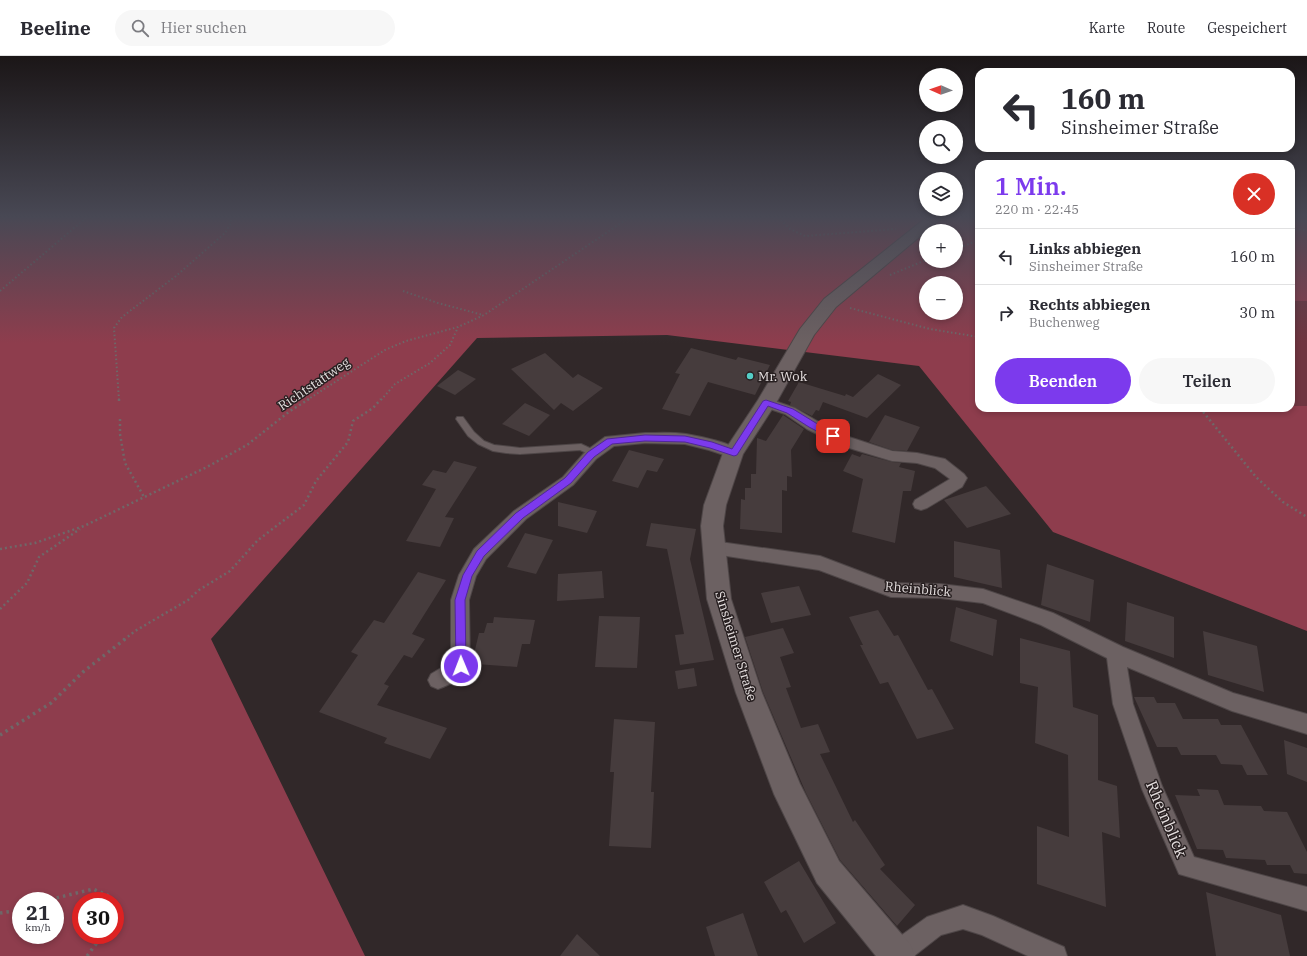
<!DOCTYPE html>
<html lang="de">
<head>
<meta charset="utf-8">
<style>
  :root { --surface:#fff; --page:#f7f7f7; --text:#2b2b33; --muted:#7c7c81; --line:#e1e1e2; --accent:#7c3aed }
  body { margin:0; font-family:"IBM Plex Serif",serif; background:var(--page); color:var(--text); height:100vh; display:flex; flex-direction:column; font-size:15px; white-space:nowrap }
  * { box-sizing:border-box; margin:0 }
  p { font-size:13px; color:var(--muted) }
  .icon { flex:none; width:22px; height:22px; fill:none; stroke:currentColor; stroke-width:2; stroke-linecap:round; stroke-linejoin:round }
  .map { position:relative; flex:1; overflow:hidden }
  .details { position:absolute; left:975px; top:104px; width:320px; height:252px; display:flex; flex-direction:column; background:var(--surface); border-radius:12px; box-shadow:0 2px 6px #0003 }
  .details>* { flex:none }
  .hud { position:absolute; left:975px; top:12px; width:320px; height:84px; border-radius:12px; box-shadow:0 2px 6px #0003; background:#fff; color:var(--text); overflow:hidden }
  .needle { width:26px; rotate:272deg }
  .controls { position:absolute; left:919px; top:12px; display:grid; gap:8px }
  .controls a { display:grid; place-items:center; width:44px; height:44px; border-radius:50%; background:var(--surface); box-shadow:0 2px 6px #0003; font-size:20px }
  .speed { position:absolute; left:12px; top:836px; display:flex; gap:8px; font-size:20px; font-weight:700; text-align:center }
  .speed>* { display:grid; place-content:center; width:52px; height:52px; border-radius:50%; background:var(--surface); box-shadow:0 2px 6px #0003; line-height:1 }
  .speed small { font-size:10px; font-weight:400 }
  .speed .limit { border:6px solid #d22; background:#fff; color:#111 }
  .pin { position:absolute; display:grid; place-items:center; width:34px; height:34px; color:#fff; margin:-17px; border-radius:8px; box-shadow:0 2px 6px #0006 }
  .me { position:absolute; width:44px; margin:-22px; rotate:359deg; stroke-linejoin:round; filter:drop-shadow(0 0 3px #0008) }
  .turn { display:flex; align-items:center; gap:14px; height:84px; padding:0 20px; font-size:18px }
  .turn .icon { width:52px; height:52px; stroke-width:2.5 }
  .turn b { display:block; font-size:28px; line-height:34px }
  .round { display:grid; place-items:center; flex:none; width:42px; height:42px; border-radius:21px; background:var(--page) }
  .headline { display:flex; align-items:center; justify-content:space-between; height:68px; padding:0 20px }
  h1 { font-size:24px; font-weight:600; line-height:30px; color:var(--accent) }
  .cta { display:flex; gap:8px; margin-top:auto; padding:8px 20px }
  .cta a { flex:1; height:46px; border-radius:24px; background:var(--accent); color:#fff; font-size:16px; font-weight:600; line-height:46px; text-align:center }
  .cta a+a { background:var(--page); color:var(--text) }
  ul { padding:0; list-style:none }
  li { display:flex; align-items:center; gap:12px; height:56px; padding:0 20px; border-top:1px solid var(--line) }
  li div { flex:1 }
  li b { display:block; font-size:15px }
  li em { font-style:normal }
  header { display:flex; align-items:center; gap:24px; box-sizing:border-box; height:56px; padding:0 20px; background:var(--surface); border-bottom:1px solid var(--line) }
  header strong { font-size:19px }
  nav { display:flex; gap:22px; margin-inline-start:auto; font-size:14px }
  .search { width:280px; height:36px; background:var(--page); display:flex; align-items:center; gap:10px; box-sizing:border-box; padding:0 14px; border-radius:22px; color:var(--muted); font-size:15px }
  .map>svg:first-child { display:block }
  .green { fill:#6f3540 }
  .forest { fill:#8e3d4d; fill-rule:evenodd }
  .building { fill:#463c3d }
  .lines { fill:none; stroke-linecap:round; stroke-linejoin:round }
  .lane-casing { stroke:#4e4647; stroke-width:2 }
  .street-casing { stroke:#4e4647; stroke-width:2 }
  .secondary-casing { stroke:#4e4647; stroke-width:2 }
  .path-far2 { stroke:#6f6768; stroke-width:2; stroke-dasharray:1.5 2.5; stroke-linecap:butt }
  .path-far1 { stroke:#6f6768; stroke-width:2.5; stroke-dasharray:2 3; stroke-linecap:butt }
  .path { stroke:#6f6768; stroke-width:3.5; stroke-dasharray:2.5 4; stroke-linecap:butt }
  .lane { fill:#6c6162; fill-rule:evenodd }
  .street { fill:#6c6162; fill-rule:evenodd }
  .secondary { fill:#6c6162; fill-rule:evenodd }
  .route { fill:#7c3aed; stroke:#51269a }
  .poi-dot { fill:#54cdc6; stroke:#271f20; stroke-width:1.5 }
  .labels { text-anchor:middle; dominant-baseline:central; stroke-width:3; stroke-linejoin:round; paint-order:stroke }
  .poi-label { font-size:13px; fill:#e4dede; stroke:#271f20; text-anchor:start }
  .street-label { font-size:13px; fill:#e4dede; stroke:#271f20 }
  .near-street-label { font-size:16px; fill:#e4dede; stroke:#271f20 }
</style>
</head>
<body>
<header>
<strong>Beeline</strong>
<div class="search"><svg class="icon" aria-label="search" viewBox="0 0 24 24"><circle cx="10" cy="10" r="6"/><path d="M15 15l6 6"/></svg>Hier suchen</div>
<nav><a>Karte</a><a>Route</a><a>Gespeichert</a></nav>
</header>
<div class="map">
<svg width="1307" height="900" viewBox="0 0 1307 900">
  <rect width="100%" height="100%" fill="#312829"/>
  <!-- green -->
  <rect class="green" x="1291" y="245" width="16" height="105"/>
  <!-- forest -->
  <g class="forest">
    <path d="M0 161H979V352H1291V350H1307V575L1053 476 919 310 667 279 477 282 211 583 365 900H0ZM926 175H956V205H926ZM926 227H956V257H926ZM21 845H55V879H21ZM81 845H115V879H81Z"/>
    <rect x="1291" y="161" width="16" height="84"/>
  </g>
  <!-- building -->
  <g class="building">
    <polygon points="691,292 736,304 738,301 770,309 755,339 708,326 690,360 662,353 680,318 675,317"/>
    <polygon points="545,297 573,322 578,318 603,332 573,355 561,347 554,354 511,313"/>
    <polygon points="458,314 476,323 455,339 437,330"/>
    <polygon points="878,318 901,329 867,362 823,346 819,355 816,354 812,360 790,349 791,346 788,345 799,326 845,340 846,338 853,341"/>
    <polygon points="525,347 550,359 529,380 502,368"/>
    <polygon points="783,359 804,373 791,394 792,421 787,420 787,435 782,434 782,477 740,473 741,443 745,444 745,432 751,432 751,418 756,418 757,382 766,385"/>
    <polygon points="885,359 920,371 907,395 892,394 869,386"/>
    <polygon points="629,394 664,403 657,416 647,414 638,432 612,425"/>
    <polygon points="852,398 860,401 862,398 892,406 901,407 899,411 915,415 911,435 903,435 895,487 852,476 863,423 843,415"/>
    <polygon points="454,405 477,411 445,461 454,462 440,491 406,485 436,433 422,429 433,414 446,417"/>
    <polygon points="986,430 1011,458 967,472 944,444"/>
    <polygon points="558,446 597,455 587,477 558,470"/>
    <polygon points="651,467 696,473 690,503 714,604 680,609 675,579 684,578 673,522 667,493 646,490"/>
    <polygon points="525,477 553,484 536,518 507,511"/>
    <polygon points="954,485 1000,494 1002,532 954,521"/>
    <polygon points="1047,508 1094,524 1090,566 1041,549"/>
    <polygon points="602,515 604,542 557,545 558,518"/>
    <polygon points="418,516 446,524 412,578 425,583 412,602 404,599 384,628 389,630 377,649 447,672 430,703 384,687 387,682 319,656 358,599 351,596 374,564 384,567"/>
    <polygon points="799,530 811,559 771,567 761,537"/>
    <polygon points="1127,546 1174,561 1174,602 1125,585"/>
    <polygon points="956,551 997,564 993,600 950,585"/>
    <polygon points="878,554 894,580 898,579 928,634 932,633 954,673 917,683 888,626 880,628 860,589 863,589 849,561"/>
    <polygon points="599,560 640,561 637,612 595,611"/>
    <polygon points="494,561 535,564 530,588 522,588 517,611 476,608 479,598 474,598 479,577 484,577 487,567 493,567"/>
    <polygon points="783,572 794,597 780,601 791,631 786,632 801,672 818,668 830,696 820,698 853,766 855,764 885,809 880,813 915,849 897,870 840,804 806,737 763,636 745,581"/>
    <polygon points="1203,575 1257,590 1264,636 1208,619"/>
    <polygon points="1020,582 1070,595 1073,651 1098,659 1098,724 1117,730 1120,782 1102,776 1106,851 1037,828 1037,770 1069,781 1068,699 1035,687 1038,631 1020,627"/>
    <polygon points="694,612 697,630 678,633 675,615"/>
    <polygon points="1134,641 1154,641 1157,647 1175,647 1183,663 1218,663 1221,669 1241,669 1268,719 1247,719 1242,709 1221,708 1216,699 1181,699 1177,691 1157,691"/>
    <polygon points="614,663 655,666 651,736 654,736 651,792 609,790 614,716 610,716"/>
    <polygon points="1284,684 1307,692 1307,726 1287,718"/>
    <polygon points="1197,733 1218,734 1224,749 1261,750 1264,755 1287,756 1307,796 1307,818 1294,817 1290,809 1267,809 1265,804 1226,802 1223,794 1197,793 1175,739 1200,740"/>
    <polygon points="799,805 836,867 804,887 786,854 781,857 764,826"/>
    <polygon points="1206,836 1281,859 1290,900 1216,900"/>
    <polygon points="743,857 758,900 715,900 706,871"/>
    <polygon points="577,878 600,900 560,900"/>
  </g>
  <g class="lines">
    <defs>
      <polygon id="lane" points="457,361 463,361 474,376 484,385 494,389 520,392 581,388 596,395 597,397 593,400 580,394 520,398 506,397 493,395 478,388 468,380 456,363"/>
      <g id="street">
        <polygon points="766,342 795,352 817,365 849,381 892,395 917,397 945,403 964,418 967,422 962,431 927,452 921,454 915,452 913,448 915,444 950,423 935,412 917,407 892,405 839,389 807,373 785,358 761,350 759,347 761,344"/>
        <path d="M645 377C658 377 672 376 686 378 698 380 735 387 741 397L738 401 733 402 709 394 685 388 645 387 614 390 596 403 573 429 526 463 486 503 476 520 469 544 470 610C465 621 449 629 438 633L431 630 428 624 431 618 451 606V544L459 519 474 493 514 455 563 421 586 395 605 381Z"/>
        <polygon points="713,485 820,500 891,527 940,528 983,533 1053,557 1123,591 1233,637 1307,658 1307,678 1232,655 1127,611 1133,648 1162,730 1194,801 1307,831 1307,855 1179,818 1142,733 1113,648 1107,602 1041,569 983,547 940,542 891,541 819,514 707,497 705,492 707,487"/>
        <polygon points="963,849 993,860 1064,891 1067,900 1028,900 982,879 963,873 941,879 914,900 882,900 885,891 927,861"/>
      </g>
      <polygon id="secondary" points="927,161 943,161 836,251 814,279 776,347 743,398 726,449 723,470 731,543 762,637 800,728 839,805 910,888 915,900 876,900 817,827 774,738 736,637 707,543 701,470 704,449 723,397 758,344 800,273 824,243"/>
    </defs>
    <!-- lane casing -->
    <use href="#lane" class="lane-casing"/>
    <!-- street casing -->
    <use href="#street" class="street-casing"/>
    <!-- secondary casing -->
    <use href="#secondary" class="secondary-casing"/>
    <!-- path-far2 -->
    <g class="path-far2">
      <polyline points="778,161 790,173 805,180 896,173"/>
      <polyline points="977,161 979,162"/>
      <polyline points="1291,173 1307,174"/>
      <polyline points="956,193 979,184"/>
      <polyline points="890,219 926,204"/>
      <polyline points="0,235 87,161"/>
      <polyline points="403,235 438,247 483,259"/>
      <polyline points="850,252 930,273 979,281"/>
      <polyline points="119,344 114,272 122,261 176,220 225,177 231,167 230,161"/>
      <polyline points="307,344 385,294 406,285 458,271 484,259 630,161"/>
      <polyline points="381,344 395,328 430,307 450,289 458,271"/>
    </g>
    <!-- path-far1 -->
    <g class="path-far1">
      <polyline points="119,343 119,347"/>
      <polyline points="1200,352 1256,421 1283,446 1307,461"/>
      <polyline points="120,363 120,378 125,407 144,441"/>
      <polyline points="0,493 35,487 84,470 207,411 247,389 290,355 309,343"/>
      <polyline points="0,553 27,527 39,501 80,473"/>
      <polyline points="124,584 135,575 188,544 199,534 230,515 258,484 304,449 316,425 348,386 353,365 373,352 381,343"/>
    </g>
    <!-- path -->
    <g class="path">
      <polyline points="0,679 51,647 83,616 125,583"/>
      <polyline points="44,845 93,833 112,841 111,845"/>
      <polyline points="0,857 21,854"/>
      <polyline points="87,900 96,888 99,879"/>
    </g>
    <!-- lane -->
    <use href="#lane" class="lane"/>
    <!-- street -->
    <use href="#street" class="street"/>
    <!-- secondary -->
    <use href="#secondary" class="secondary"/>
  </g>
  <!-- sky -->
  <linearGradient id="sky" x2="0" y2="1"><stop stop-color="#1b1617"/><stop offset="0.56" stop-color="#484854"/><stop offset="1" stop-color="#484854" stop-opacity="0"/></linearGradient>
  <rect width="1307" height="287" fill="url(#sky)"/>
  <!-- route -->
  <polygon class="route" points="766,344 793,353 837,380 833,383 830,382 809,371 787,357 768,350 737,399 734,400 710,392 685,386 645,385 612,388 594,401 571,427 523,462 484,500 472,520 465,544 466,610 465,614 461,615 457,614 456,610 455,544 463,519 477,495 516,457 565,422 588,396 607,383 645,379 685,380 712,386 732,393 763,345"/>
  <!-- markers -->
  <circle class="poi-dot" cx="750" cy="320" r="4"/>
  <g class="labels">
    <!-- poi labels -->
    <g class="poi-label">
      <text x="758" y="320">Mr. Wok</text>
    </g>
    <!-- street labels -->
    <g class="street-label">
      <text transform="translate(314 328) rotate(-34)">Richtstattweg</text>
      <text transform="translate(918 533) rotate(5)">Rheinblick</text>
      <text transform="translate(736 590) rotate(73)">Sinsheimer Straße</text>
    </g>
    <!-- near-street labels -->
    <g class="near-street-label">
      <text transform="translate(1167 763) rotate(67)">Rheinblick</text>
    </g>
  </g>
</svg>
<div class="controls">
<a><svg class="needle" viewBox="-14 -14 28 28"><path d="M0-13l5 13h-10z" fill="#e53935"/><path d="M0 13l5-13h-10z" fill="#7c7c81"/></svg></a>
<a><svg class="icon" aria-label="search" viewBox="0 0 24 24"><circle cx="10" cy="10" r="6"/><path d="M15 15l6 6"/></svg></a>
<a><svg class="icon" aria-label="layers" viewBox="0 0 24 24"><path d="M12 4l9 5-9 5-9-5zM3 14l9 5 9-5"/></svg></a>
<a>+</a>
<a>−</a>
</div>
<div class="speed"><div>21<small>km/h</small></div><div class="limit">30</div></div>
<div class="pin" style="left:833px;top:380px;background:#d93025"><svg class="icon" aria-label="arrive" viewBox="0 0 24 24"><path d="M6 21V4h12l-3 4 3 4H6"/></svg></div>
<svg class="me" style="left:461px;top:610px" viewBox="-20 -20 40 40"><circle r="17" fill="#7c3aed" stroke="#fff" stroke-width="3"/><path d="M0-11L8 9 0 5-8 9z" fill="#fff"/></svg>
<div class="hud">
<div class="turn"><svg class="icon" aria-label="left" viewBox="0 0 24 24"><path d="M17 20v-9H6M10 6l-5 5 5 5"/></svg><div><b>160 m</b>Sinsheimer Straße</div></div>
</div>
<section class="details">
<div class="headline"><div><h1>1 Min.</h1><p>220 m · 22:45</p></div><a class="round" style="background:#d93025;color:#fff"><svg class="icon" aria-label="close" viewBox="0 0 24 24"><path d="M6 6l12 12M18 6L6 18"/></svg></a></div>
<ul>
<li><svg class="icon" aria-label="left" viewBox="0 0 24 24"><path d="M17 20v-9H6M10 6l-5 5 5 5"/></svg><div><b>Links abbiegen</b><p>Sinsheimer Straße</p></div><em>160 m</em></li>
<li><svg class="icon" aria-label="right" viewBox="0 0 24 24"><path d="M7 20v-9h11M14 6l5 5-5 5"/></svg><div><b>Rechts abbiegen</b><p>Buchenweg</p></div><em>30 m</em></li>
</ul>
<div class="cta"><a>Beenden</a><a>Teilen</a></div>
</section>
</div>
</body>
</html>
